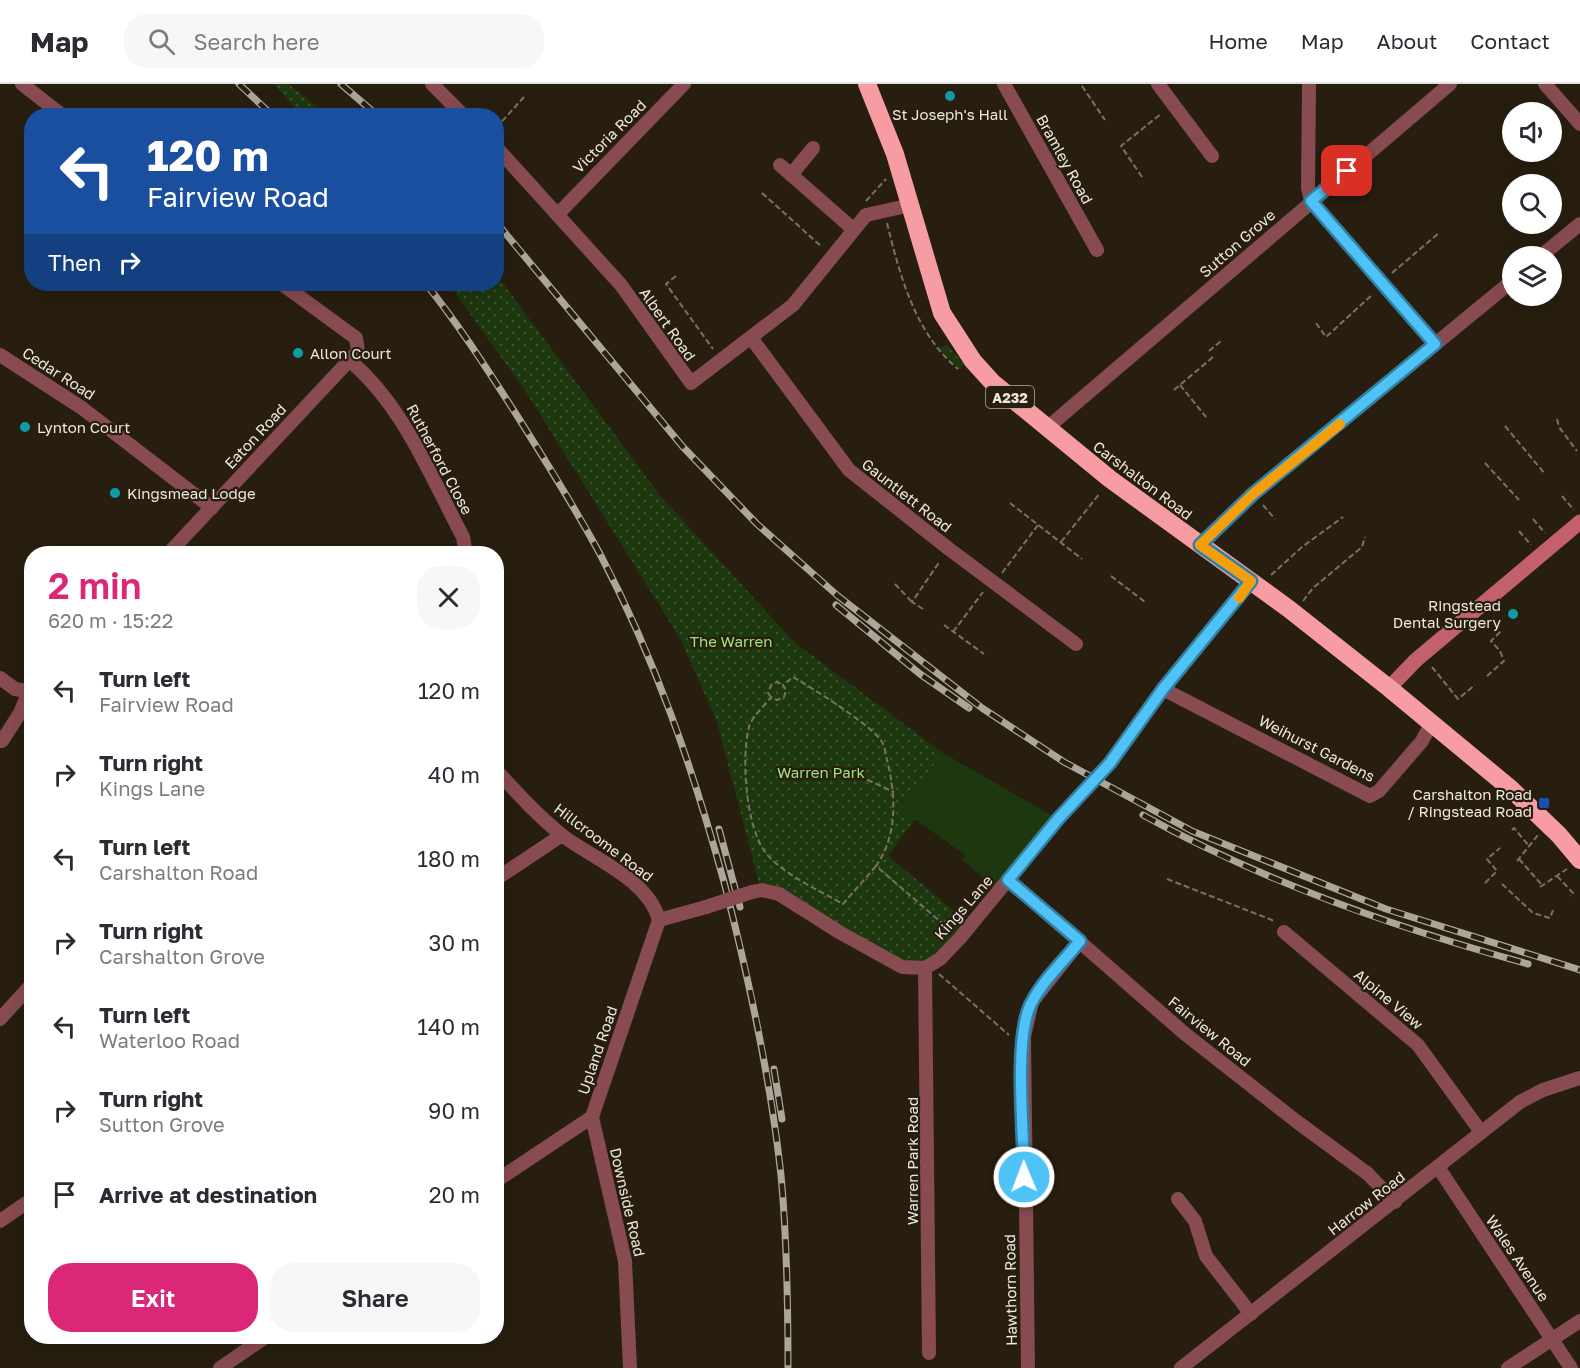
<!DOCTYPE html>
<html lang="en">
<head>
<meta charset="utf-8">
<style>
  :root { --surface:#fff; --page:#f7f7f7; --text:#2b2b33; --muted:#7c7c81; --line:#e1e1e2; --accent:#db2777 }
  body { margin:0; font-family:"Golos Text",sans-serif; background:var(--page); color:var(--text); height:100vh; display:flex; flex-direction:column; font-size:22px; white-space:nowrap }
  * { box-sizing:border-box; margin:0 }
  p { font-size:20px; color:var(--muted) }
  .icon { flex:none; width:33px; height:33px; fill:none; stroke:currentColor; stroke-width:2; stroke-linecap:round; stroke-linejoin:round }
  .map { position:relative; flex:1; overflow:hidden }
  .sheet { position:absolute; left:24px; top:462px; width:480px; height:798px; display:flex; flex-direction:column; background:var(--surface); border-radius:24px; box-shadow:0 6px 24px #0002 }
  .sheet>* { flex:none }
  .banner { position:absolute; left:24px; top:24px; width:480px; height:183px; border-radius:24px; box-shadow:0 6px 24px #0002; background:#1a4fa0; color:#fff; overflow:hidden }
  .controls { position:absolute; left:1502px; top:18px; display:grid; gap:12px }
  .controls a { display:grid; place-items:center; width:60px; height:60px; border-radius:50%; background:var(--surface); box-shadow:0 6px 24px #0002; font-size:30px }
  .pin { position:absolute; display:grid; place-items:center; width:51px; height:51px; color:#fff; margin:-26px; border-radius:12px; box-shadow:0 3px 9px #0006 }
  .me { position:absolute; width:66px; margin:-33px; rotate:359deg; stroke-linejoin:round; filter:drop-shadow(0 0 4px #0008) }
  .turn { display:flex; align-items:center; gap:21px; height:126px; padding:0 24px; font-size:27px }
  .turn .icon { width:78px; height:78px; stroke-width:2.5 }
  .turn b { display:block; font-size:42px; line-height:51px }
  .then { display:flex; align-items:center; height:57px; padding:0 24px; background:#0003; gap:12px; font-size:22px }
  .round { display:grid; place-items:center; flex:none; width:63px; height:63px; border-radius:24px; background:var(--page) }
  .overview { display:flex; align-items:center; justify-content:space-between; height:102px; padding:0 24px }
  h1 { font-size:36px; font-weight:600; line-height:45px; color:var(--accent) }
  .cta { display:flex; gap:12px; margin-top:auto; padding:12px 24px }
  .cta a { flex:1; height:69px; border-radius:24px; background:var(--accent); color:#fff; font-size:24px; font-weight:600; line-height:69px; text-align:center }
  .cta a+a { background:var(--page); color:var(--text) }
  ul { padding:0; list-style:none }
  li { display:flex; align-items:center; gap:18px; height:84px; padding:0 24px }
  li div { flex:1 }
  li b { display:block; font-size:22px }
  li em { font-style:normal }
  header { display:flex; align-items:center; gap:36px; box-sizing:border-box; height:84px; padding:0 30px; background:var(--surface); border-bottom:2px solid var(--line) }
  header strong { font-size:28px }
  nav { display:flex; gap:33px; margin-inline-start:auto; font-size:21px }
  .search { width:420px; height:54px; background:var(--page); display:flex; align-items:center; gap:15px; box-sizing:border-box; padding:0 21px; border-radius:24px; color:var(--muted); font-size:22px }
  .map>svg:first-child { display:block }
  .park { fill:url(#park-dots) }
  .garden { fill:#1d370e }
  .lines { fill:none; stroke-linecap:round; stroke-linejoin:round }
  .path { stroke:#797164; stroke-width:2; stroke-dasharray:6 3; stroke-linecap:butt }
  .street { stroke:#884b51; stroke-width:14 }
  .secondary { stroke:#c2616c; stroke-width:15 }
  .highway { stroke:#f79ca3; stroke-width:18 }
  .rail-casing { stroke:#aca59a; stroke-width:7 }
  .rail { stroke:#271e0f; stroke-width:4.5; stroke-dasharray:14; stroke-linecap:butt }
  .street-bridge { stroke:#884b51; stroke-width:14 }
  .route-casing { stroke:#337fa1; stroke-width:15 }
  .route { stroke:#4fc3f7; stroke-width:10 }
  .slow { stroke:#f59e0b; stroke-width:10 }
  .culture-dot { fill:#0f9aa8; stroke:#271e0f; stroke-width:2 }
  .transit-dot { fill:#1a4fb4; stroke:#271e0f; stroke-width:2 }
  .labels { text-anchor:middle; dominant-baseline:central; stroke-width:4.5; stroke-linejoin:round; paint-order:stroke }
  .shield { fill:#271e0f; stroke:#b2aba0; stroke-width:1.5 }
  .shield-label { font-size:14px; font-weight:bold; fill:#eee7de }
  .poi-label { font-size:15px; fill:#eee7de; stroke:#271e0f; text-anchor:start }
  .street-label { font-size:15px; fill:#eee7de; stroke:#271e0f }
  .park-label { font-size:15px; fill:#9ee47d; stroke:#271e0f }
</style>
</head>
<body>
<header>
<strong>Map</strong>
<div class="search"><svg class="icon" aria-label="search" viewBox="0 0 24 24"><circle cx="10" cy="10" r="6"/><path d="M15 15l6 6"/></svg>Search here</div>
<nav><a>Home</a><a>Map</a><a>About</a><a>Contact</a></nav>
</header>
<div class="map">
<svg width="1580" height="1284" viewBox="0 0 1580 1284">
  <defs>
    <pattern id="park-dots" width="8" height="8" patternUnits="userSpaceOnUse" patternTransform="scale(1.5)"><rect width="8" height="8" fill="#1d370e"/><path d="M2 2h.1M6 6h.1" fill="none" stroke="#3e5431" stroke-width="1.8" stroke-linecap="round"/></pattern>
  </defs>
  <rect width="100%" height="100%" fill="#271e0f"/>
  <!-- park -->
  <g class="park">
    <polygon points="274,0 288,0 328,31 301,31"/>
    <polygon points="497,191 658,409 794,558 943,669 902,724 916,734 888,772 971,841 960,854 914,884 772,801 759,799 717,638 681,556 526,308 449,200 496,200"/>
    <polygon points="948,261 963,280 960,286 938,264"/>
  </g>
  <!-- garden -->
  <polygon class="garden" points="943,669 1058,735 999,807 962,776 965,771 901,725"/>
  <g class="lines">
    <!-- path -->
    <g class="path">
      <polyline points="1082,2 1105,36"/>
      <polyline points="496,44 524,13"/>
      <polyline points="1142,93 1121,62 1162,29"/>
      <polyline points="762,109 822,163"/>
      <polyline points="866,117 886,95"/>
      <path d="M887 139C900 192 915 249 958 285"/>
      <polyline points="1392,189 1440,148"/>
      <polyline points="676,192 666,200 713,265"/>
      <polyline points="1316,239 1326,253 1373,210"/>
      <polyline points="1209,267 1221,257"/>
      <polyline points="1180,301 1206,333"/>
      <polyline points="1174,306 1213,273"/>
      <polyline points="1557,335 1559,343 1577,367"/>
      <polyline points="1505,342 1545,390"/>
      <polyline points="1485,379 1519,416"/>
      <polyline points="1562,412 1574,426"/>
      <polyline points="1010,419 1082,475"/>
      <polyline points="1263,421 1275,435"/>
      <polyline points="1533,435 1545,449"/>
      <polyline points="1519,447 1531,461"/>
      <polyline points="1061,458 1100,409"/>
      <polyline points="1002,489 1038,441"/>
      <polyline points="1271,491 1302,463 1343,433"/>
      <polyline points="1111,492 1145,518"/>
      <polyline points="895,500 912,518"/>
      <polyline points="1303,517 1313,504 1362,463 1365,453"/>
      <polyline points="923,525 912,518 940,477"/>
      <polyline points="944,541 984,570"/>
      <polyline points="953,548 983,508"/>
      <polyline points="1432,583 1458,615 1475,601"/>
      <polyline points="1487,592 1504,577 1500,567 1491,557 1502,546"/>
      <polyline points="771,613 768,609 771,601 777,598 783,601"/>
      <polyline points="859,692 894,708"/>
      <polyline points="1512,746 1514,744 1529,762"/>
      <polyline points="1519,775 1542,801"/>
      <polyline points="1517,777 1538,751"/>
      <path d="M876 782 843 820C820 807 778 788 763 765 746 738 741 674 749 643 752 633 764 622 771 613L777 616 784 613 786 606 783 601 793 593C812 604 873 642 882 658 885 663 886 671 887 676 896 711 898 751 876 782L949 845"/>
      <polyline points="1557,792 1573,809 1570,812"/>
      <polyline points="1167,795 1272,836 1274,840"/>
      <polyline points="1485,799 1497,787 1487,775 1500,764"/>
      <polyline points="1502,800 1533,829 1550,834 1553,826"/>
      <polyline points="1540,803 1567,785"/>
      <polyline points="939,890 1009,951"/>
    </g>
    <!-- street -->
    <g class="street">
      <polyline points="22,0 63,32"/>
      <polyline points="432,0 464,32"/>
      <polyline points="1004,0 1097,166"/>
      <polyline points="1158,0 1212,72"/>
      <polyline points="1309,0 1308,104 1311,117 1435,260"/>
      <polyline points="1545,0 1580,40"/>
      <polyline points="496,63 621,201 691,299 793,221 866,131 911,121"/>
      <polyline points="780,81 853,145"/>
      <polyline points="791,91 813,64"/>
      <polyline points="559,129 684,0"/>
      <polyline points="1541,172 1580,140"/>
      <polyline points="752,255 849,386 949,465 1076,560"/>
      <polyline points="0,271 82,324 212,424"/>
      <path d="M349 276C403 321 430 391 463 453L466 470"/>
      <polyline points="1047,344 1450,0"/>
      <polyline points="1200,461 1253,410 1512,197"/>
      <polyline points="168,470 358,267 356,254 282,200"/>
      <polyline points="0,594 15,605 32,608"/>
      <polyline points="1163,605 1370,712 1379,707 1422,657 1431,640"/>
      <polyline points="2,657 20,629 28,610"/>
      <polyline points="1110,679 1163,605 1251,497"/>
      <path d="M496 686C517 709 539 733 563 752 595 776 648 795 659 836"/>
      <polyline points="496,795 562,751"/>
      <polyline points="1009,796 1184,949 1296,1037 1368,1090 1395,1118"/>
      <polyline points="752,808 762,806 779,810 839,848 902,883 925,884 940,875 960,854 1058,735"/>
      <polyline points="659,836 706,823"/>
      <polyline points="1284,848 1418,961 1481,1048"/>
      <polyline points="925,884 929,1269"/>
      <polyline points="0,935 32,900"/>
      <polyline points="592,1033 625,1177 630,1284"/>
      <polyline points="1438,1083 1571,1284"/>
      <polyline points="496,1097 592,1033 659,836"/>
      <polyline points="1178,1115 1195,1137 1206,1172 1251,1230"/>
      <polyline points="0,1137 32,1115"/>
      <polyline points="220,1284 267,1252"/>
      <polyline points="1028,1284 1024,953 1032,918 1080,857"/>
      <polyline points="1181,1284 1520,1018 1543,1006 1580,994"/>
      <polyline points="1508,1284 1580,1237"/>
    </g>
    <!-- secondary -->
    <polyline class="secondary" points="1389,604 1416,576 1580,438"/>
    <!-- highway -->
    <polyline class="highway" points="867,0 895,70 942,229 973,277 993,299 1110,395 1289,525 1389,604 1511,705 1559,751 1580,776"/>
    <defs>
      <g id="rail">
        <polyline points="239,0 273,32"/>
        <polyline points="341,0 378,32"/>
        <polyline points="496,138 683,363 757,440 838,512 982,624 1064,678 1192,747 1386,825 1580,886"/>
        <path d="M426 200C459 241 487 285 516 330 545 376 574 422 600 470 656 577 692 682 724 798 749 895 770 991 781 1091 787 1155 788 1220 788 1284"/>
        <polyline points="836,521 920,590 969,624"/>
        <path d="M1143 731C1263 798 1396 844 1528 880"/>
        <polyline points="719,745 740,823"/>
        <polyline points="774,985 782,1035"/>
      </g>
    </defs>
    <!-- rail casing -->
    <use href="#rail" class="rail-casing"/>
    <!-- rail -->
    <use href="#rail" class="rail"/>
    <!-- street-bridge -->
    <g class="street-bridge">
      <polyline points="1058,735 1110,679"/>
      <polyline points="706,823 752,808"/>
    </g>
  </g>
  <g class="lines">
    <defs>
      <path id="route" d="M1024 1093C1024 1049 1015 966 1028 927 1037 902 1063 878 1080 857L1008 796 1058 735 1110 679 1163 605 1251 497 1200 461 1253 410 1435 260 1311 117 1347 87"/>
    </defs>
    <!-- route casing -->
    <use href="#route" class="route-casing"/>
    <!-- route -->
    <use href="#route" class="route"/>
    <!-- slow -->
    <polyline class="slow" points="1239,514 1251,497 1200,461 1253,410 1340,340"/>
  </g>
  <!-- markers -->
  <g class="culture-dot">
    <circle cx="950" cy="12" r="6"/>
    <circle cx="298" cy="269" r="6"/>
    <circle cx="25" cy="343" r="6"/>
    <circle cx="115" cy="409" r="6"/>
    <circle cx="1513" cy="530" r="6"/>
  </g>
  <rect class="transit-dot" x="1538" y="713" width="12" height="12" rx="3"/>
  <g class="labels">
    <!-- shield labels -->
    <rect class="shield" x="986" y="302" width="48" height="22" rx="4.5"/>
    <g class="shield-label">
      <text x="1010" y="313">A232</text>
    </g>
    <!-- poi labels -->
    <g class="poi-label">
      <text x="950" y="30" text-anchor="middle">St Joseph's Hall</text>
      <text x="310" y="269">Allon Court</text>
      <text x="37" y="343">Lynton Court</text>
      <text x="127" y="409">Kingsmead Lodge</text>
      <text x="1501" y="521" text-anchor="end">Ringstead<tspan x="1501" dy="17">Dental Surgery</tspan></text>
      <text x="1532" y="710" text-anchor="end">Carshalton Road<tspan x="1532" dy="17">/ Ringstead Road</tspan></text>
    </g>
    <!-- street labels -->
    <g class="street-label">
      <text transform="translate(609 52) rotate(-45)">Victoria Road</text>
      <text transform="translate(1065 75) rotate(61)">Bramley Road</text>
      <text transform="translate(1237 159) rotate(-41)">Sutton Grove</text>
      <text transform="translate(668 240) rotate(55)">Albert Road</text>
      <text transform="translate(59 289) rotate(33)">Cedar Road</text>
      <text transform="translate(255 352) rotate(-47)">Eaton Road</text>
      <text transform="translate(440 375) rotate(62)">Rutherford Close</text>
      <text transform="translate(1143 396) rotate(37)">Carshalton Road</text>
      <text transform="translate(907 411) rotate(38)">Gauntlett Road</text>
      <text transform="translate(1317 664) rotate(27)">Weihurst Gardens</text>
      <text transform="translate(604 758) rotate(37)">Hillcroome Road</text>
      <text transform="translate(963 823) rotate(-49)">Kings Lane</text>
      <text transform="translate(1389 915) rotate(40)">Alpine View</text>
      <text transform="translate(1210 947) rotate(39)">Fairview Road</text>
      <text transform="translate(597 966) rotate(-71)">Upland Road</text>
      <text transform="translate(912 1077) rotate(-90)">Warren Park Road</text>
      <text transform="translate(628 1118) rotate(77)">Downside Road</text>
      <text transform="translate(1366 1119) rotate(-38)">Harrow Road</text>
      <text transform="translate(1518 1174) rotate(56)">Wales Avenue</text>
      <text transform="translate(1010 1206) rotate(-91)">Hawthorn Road</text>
    </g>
    <!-- park labels -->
    <g class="park-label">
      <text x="731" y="557">The Warren</text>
      <text x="821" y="688">Warren Park</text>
    </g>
  </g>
</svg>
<div class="controls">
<a><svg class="icon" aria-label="sound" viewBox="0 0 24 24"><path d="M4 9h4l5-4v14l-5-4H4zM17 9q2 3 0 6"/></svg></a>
<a><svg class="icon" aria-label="search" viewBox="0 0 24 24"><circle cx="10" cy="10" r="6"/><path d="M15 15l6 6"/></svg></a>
<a><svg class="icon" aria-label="layers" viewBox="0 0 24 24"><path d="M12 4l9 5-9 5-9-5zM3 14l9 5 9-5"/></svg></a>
</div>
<div class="pin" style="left:1347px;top:87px;background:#d93025"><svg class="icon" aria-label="arrive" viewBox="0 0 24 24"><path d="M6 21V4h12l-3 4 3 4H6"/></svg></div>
<svg class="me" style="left:1024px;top:1093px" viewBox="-20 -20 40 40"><circle r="17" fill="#4fc3f7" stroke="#fff" stroke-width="3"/><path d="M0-11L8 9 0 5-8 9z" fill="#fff"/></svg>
<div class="banner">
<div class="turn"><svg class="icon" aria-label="left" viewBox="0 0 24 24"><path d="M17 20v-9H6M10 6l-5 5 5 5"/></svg><div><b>120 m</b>Fairview Road</div></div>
<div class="then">Then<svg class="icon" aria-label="right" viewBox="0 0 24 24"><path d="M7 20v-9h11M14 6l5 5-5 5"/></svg></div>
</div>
<section class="sheet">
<div class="overview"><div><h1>2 min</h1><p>620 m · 15:22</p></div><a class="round"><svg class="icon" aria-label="close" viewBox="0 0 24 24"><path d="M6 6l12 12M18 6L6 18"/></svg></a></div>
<ul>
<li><svg class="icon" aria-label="left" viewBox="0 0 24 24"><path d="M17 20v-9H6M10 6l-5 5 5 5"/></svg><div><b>Turn left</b><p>Fairview Road</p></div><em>120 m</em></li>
<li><svg class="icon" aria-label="right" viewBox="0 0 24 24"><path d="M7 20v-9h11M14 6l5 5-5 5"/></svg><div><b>Turn right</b><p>Kings Lane</p></div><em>40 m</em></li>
<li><svg class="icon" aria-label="left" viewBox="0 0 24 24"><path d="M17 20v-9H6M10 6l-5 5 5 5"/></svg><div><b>Turn left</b><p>Carshalton Road</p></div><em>180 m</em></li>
<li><svg class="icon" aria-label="right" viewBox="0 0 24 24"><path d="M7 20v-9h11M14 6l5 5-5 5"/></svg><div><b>Turn right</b><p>Carshalton Grove</p></div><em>30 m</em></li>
<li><svg class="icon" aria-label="left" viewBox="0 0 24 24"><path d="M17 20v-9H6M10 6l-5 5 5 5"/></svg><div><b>Turn left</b><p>Waterloo Road</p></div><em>140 m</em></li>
<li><svg class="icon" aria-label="right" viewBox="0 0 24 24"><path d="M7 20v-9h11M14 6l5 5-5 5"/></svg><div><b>Turn right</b><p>Sutton Grove</p></div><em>90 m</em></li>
<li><svg class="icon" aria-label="arrive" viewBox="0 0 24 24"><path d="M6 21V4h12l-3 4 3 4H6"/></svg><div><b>Arrive at destination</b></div><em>20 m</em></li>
</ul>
<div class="cta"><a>Exit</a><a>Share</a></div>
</section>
</div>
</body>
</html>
